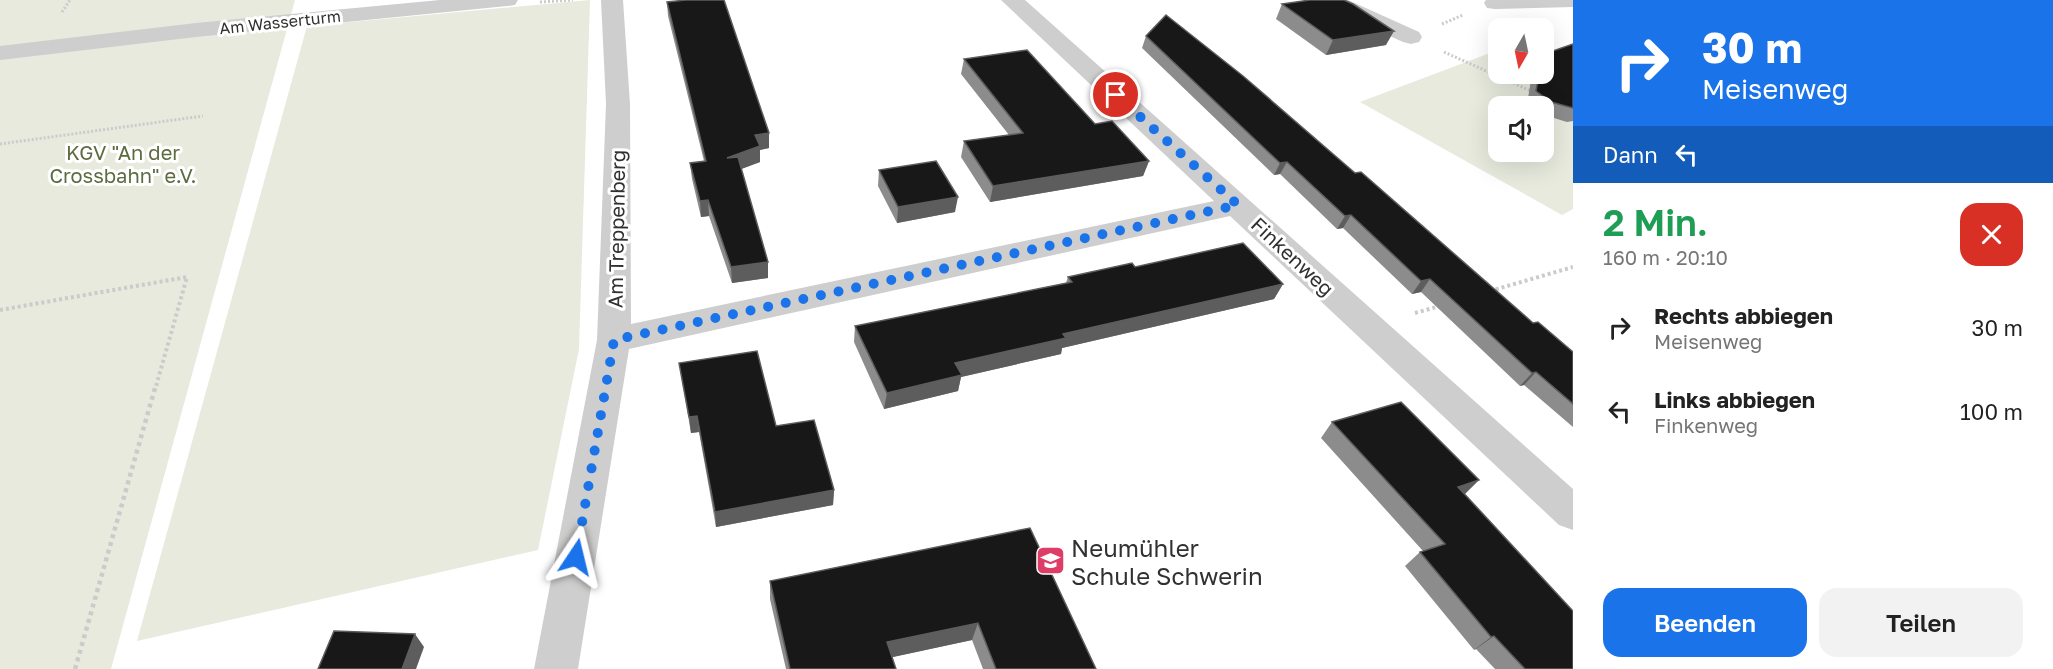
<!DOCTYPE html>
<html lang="de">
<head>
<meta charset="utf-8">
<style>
  :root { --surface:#fff; --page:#f2f2f2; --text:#222; --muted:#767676; --accent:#1a73e8 }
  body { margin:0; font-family:"Golos Text",sans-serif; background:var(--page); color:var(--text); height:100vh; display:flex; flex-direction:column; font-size:22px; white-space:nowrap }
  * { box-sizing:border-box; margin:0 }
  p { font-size:20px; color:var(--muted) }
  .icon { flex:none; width:33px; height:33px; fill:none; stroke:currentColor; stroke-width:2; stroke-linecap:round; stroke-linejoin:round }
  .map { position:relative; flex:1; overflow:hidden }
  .details { display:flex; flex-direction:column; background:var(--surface); width:480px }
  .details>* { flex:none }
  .hud { background:#1a73e8; color:#fff; overflow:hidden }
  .needle { width:39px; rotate:189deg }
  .fabs { position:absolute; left:1488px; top:18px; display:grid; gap:12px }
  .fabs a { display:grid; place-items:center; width:66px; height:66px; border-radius:12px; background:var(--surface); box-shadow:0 6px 24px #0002; font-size:30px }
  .pin { position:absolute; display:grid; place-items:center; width:51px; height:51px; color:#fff; margin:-26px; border:3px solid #fff; border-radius:50%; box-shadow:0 2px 6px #0007 }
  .me { position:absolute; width:66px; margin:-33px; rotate:10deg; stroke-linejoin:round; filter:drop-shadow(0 0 4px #0008) }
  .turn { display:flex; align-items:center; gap:21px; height:126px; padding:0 30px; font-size:27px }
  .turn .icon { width:78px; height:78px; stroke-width:2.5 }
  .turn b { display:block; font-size:42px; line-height:51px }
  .then { display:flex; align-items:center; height:57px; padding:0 30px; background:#0003; gap:12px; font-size:22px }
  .round { display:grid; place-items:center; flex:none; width:63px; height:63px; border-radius:18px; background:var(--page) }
  .head { display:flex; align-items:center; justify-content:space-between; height:102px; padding:0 30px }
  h1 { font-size:36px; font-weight:600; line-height:45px; color:#1e9e55 }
  .cta { display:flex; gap:12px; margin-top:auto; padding:12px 30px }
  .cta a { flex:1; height:69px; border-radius:18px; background:var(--accent); color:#fff; font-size:24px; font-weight:600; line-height:69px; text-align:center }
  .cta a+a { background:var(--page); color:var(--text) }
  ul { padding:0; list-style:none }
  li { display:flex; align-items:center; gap:18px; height:84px; padding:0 30px }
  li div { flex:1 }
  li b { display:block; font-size:22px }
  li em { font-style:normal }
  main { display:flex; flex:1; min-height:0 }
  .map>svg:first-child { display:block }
  .green { fill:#e7eadd; fill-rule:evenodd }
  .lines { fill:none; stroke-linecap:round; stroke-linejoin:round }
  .path-far2 { stroke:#cbcbcb; stroke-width:3; stroke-dasharray:2 2; stroke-linecap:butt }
  .path-far1 { stroke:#cbcbcb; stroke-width:4; stroke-dasharray:3 3; stroke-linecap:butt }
  .path { stroke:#cbcbcb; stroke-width:4.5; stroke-dasharray:4 4; stroke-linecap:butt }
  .minor { fill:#cecece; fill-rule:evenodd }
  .wall { fill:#8c8c8c }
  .shaded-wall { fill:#5d5d5d }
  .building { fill:#181818; stroke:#5d5d5d; stroke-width:1.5 }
  .route { stroke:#1a73e8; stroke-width:10; stroke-dasharray:0 18 }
  .labels { text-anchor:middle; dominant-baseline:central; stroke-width:6; stroke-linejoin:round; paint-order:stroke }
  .far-street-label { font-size:16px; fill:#313131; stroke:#fff }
  .park-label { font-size:20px; fill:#5d6c40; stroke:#fff }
  .street-label { font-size:20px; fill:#313131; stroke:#fff }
  .near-poi-label { font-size:24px; fill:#313131; stroke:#fff; text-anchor:start }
</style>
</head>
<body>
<main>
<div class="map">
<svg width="1573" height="669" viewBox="0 0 1573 669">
  <rect width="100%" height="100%" fill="#fff"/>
  <!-- green -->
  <g class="green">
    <polygon points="0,0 295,0 111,669 0,669"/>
    <polygon points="590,0 579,349 538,550 137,641 307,26"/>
    <path d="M1498 50V74H1544L1573 86V209L1562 215 1360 102ZM1498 106H1544V152H1498Z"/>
  </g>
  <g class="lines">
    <!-- path-far2 -->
    <g class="path-far2">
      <polyline points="540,2 573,0"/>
      <polyline points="62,12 70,0"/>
      <polyline points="1442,24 1463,15"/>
      <polyline points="1444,52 1533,92"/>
      <polyline points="0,144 203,116"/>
    </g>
    <!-- path-far1 -->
    <g class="path-far1">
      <polyline points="1490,291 1573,267"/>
      <polyline points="0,310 187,277 155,390"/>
      <polyline points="1415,313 1440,306"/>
    </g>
    <!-- path -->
    <polyline class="path" points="75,669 155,388"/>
    <!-- minor -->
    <g class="minor">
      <polygon points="440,0 518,0 515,5 507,6 196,37 0,60 0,46 196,23"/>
      <polygon points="601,0 623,0 630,104 631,324 1214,201 1001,0 1025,0 1573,489 1573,530 1559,525 1230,216 629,349 578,669 534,669 597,340 606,104"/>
      <polygon points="1319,0 1348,0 1419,32 1422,37 1419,42 1411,44 1403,42 1322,5"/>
      <polygon points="1486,0 1573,0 1573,7 1495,9 1487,8 1484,3"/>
    </g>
  </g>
  <!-- wall -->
  <g class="wall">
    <polygon points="667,2 769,133 769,148 760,150 760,162 741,169 768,262 768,278 732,283 709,216 701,217 692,179 690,163 704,161 668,16"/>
    <polygon points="1282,4 1386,45 1326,55 1276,19"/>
    <polygon points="1146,36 1355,173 1533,323 1573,352 1573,427 1524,385 1520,386 1421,292 1412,294 1343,228 1337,229 1280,174 1274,175 1142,48"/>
    <polygon points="1573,44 1573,121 1567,122 1544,115 1544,106 1530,106 1527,104 1532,74 1544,74"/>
    <polygon points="964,59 1095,124 1149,161 1143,176 990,202 961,157 964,141 1009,135 961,74"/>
    <polygon points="879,170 955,212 897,223 878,186"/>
    <polygon points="1135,267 1283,284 1274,299 1062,348 1061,354 961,377 958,391 884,409 854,342 855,326 1066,283 1068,277"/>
    <polygon points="679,363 776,426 834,490 833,505 716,527 699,432 691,433"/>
    <polygon points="1332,422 1479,480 1464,494 1573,669 1495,669 1476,649 1474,650 1405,566 1420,552 1423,551 1321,438"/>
    <polygon points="1030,528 1096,669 983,669 972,640 892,657 896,669 786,669 770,599 770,581"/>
  </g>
  <!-- shaded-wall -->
  <g class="shaded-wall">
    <polygon points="1394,31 1386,45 1326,55 1333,40"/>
    <polygon points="769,133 769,148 760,150 760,162 728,174 727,158 755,135"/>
    <polygon points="1149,161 1143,176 990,202 993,186"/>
    <polygon points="1287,162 1280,174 1274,175 1280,163"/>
    <polygon points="958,197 955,212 897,223 898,207"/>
    <polygon points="708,200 709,216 701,217 700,201"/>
    <polygon points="1351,215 1343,228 1337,229 1345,216"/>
    <polygon points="768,262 768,278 732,283 731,267"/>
    <polygon points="1430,279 1421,292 1412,294 1421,281"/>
    <polygon points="1283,284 1274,299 1062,348 1061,354 961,377 958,391 884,409 887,393 955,363 1063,334"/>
    <polygon points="1536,372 1524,385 1520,386 1532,373"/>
    <polygon points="697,416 699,432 691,433 689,417"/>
    <polygon points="1479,480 1464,495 1458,487"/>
    <polygon points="834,490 833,505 716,527 715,512"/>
    <polygon points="978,623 972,640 884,659 887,642"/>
    <polygon points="415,634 424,647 416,669 402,669"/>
    <polygon points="1494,636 1476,649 1474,650 1491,637"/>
  </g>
  <!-- building -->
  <g class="building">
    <polygon points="686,0 724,0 769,133 755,135 760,146 727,158 738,157 768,262 731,267 708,200 700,201 690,163 706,161 667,2"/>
    <polygon points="1310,0 1344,0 1353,4 1394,31 1333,40 1282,4"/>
    <polygon points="1166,15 1243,76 1355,173 1361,172 1533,323 1538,322 1573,352 1573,404 1536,372 1532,373 1430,279 1421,281 1351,215 1345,216 1287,162 1280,163 1146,36"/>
    <polygon points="1573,44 1573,108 1551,102 1536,91 1539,74 1544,74 1544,54"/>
    <polygon points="1027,50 1095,124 1112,121 1149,161 993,186 964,141 1023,133 964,59"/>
    <polygon points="936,161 958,197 898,207 879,170"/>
    <polygon points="1243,243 1283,284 1063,334 1066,338 955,363 962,375 887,393 855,326 1072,282 1068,277 1132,263 1135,267"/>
    <polygon points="757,351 776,426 814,420 834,490 715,512 697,416 689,417 679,363"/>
    <polygon points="1401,402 1479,480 1458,487 1573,611 1573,669 1525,669 1494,636 1491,637 1420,552 1445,544 1332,422"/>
    <polygon points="1030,528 1096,669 996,669 978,623 887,642 896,669 790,669 770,581"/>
    <polygon points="334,631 415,634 402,669 318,669"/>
  </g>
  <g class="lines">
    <!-- route -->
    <polyline class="route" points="576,557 614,340 1238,205 1116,95"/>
  </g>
  <!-- icons -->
  <defs>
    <symbol id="school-square" viewBox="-11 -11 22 22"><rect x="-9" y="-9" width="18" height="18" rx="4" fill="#de3d68" stroke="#fff"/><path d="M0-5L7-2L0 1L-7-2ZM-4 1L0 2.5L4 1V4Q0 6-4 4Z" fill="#fff"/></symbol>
  </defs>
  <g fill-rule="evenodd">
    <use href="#school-square" x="1034" y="544" width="33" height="33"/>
  </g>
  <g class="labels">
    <!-- far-street labels -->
    <g class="far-street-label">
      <text transform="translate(280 22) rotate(-6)">Am Wasserturm</text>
    </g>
    <!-- park labels -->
    <g class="park-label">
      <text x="123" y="152">KGV "An der<tspan x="123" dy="23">Crossbahn" e.V.</tspan></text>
    </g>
    <!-- street labels -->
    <g class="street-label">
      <text transform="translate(616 229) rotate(-89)">Am Treppenberg</text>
      <text transform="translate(1293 256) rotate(43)">Finkenweg</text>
    </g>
    <!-- near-poi labels -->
    <g class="near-poi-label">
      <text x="1071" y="547">Neumühler<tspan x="1071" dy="28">Schule Schwerin</tspan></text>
    </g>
  </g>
</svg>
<div class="fabs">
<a><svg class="needle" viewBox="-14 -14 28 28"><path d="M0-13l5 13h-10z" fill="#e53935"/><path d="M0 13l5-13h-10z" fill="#767676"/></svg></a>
<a><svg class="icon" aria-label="sound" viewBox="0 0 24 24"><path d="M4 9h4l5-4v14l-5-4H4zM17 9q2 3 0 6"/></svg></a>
</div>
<div class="pin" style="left:1116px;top:95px;background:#d93025"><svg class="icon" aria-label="arrive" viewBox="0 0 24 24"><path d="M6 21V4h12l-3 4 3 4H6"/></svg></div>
<svg class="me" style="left:576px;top:557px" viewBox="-20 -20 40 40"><path d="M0-17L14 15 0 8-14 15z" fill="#1a73e8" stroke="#fff" stroke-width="4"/></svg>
</div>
<section class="details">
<div class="hud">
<div class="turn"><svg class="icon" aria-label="right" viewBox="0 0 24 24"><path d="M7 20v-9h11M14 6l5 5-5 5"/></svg><div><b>30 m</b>Meisenweg</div></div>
<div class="then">Dann<svg class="icon" aria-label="left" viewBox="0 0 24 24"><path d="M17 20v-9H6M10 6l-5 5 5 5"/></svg></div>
</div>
<div class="head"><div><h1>2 Min.</h1><p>160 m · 20:10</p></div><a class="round" style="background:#d93025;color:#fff"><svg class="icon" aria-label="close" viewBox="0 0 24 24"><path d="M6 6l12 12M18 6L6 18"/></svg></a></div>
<ul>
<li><svg class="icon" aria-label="right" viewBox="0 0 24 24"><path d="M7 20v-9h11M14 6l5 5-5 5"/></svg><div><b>Rechts abbiegen</b><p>Meisenweg</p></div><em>30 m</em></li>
<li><svg class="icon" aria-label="left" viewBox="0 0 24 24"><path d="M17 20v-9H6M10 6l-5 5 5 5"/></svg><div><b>Links abbiegen</b><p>Finkenweg</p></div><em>100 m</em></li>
</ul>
<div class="cta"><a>Beenden</a><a>Teilen</a></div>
</section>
</main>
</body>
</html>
